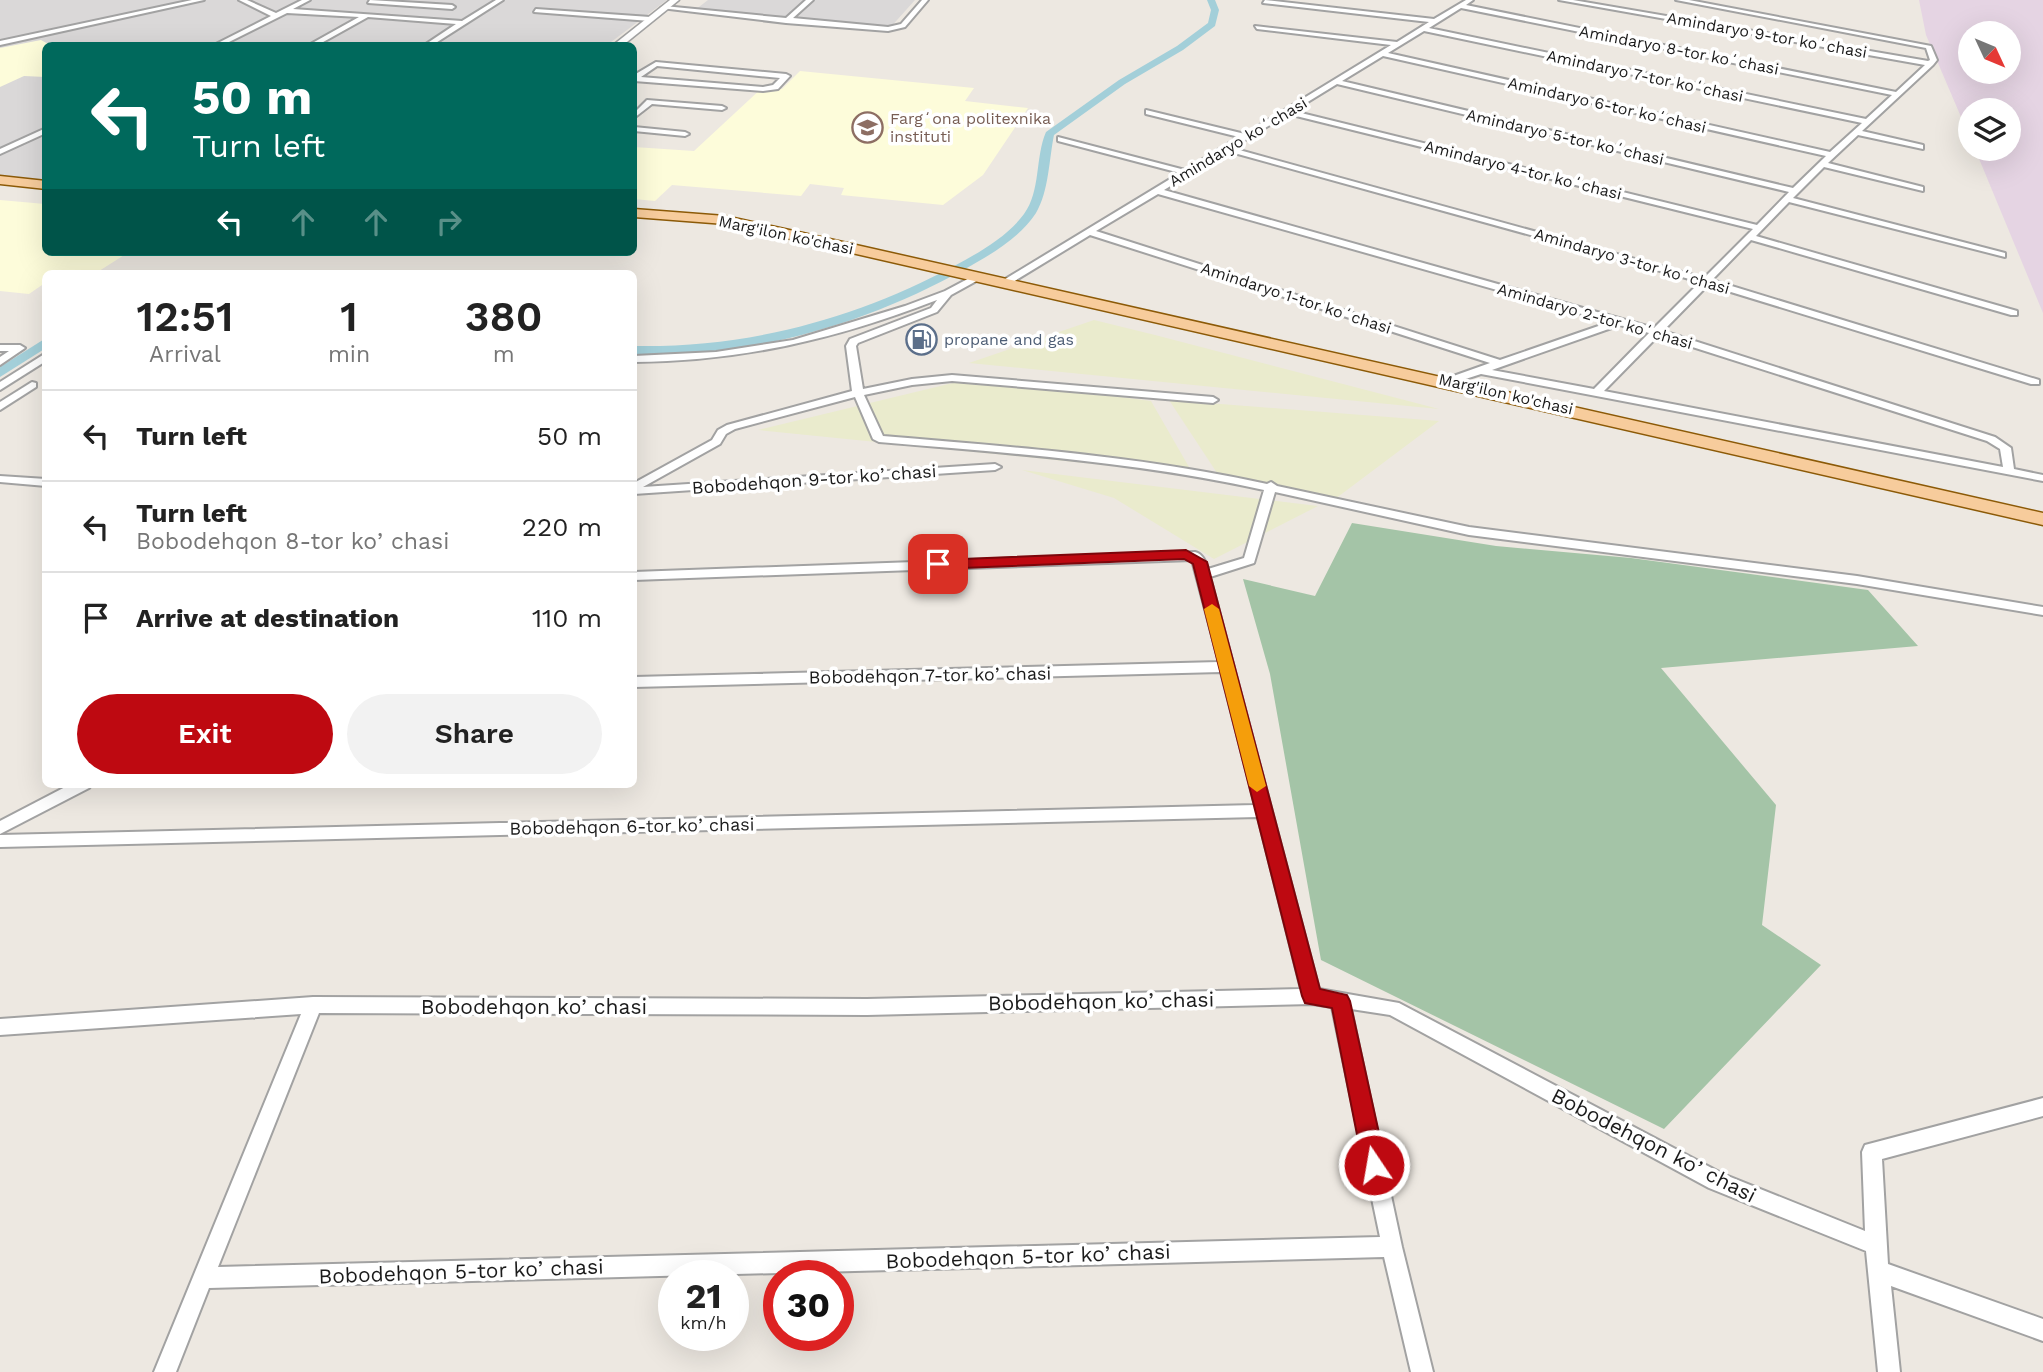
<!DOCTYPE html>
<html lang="en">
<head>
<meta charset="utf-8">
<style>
  :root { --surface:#fff; --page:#f2f2f2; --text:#222; --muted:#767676; --line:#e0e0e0; --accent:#be0911 }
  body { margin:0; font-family:"Work Sans",sans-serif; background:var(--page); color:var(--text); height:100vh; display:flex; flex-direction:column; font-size:26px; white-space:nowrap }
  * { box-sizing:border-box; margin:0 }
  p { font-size:23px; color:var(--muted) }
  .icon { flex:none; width:38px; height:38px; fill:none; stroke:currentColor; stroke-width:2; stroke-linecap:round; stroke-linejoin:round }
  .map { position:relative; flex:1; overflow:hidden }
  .details { position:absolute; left:42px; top:270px; width:595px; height:518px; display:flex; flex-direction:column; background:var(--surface); border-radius:10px; box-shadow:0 7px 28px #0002 }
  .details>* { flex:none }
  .guide { position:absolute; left:42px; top:42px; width:595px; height:214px; border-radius:10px; box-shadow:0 7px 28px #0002; background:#00695c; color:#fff; overflow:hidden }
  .needle { width:46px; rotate:134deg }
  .fabs { position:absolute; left:1958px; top:21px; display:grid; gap:14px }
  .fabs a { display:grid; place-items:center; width:63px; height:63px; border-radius:50%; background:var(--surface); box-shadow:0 7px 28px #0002; font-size:35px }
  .speed { position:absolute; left:658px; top:1260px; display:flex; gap:14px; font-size:35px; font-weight:700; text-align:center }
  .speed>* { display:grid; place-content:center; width:91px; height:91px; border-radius:50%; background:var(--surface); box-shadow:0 7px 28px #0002; line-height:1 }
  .speed small { font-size:18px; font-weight:400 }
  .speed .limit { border:10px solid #d22; background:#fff; color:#111 }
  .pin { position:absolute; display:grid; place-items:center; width:60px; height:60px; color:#fff; margin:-30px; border-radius:14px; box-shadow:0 4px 10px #0006 }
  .me { position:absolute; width:77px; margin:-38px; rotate:348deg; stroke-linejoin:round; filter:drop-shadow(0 0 5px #0008) }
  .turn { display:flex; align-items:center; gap:24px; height:147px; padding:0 35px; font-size:32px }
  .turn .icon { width:91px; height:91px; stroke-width:2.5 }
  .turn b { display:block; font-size:49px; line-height:60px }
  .lanes { display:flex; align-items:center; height:66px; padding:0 35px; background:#0003; justify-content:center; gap:35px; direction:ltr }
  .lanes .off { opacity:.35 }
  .eta { display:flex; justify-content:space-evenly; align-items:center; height:119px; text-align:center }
  .eta b { font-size:42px; font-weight:600; line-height:49px }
  .button { display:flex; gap:14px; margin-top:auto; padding:14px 35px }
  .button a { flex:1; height:80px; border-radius:42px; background:var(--accent); color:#fff; font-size:28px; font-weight:600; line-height:80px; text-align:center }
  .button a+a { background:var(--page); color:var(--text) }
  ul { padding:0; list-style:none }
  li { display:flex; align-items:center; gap:21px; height:91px; padding:0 35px; border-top:2px solid var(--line) }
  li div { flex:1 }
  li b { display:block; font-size:26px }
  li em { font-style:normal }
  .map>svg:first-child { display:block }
  .residential { fill:#dad8d8 }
  .industrial { fill:#e5d4e3; fill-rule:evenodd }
  .education { fill:#fdfcda }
  .farmland { fill:#eaebcd }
  .cemetery { fill:#a4c4a7 }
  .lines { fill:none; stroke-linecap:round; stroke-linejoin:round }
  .canal { fill:#a3cfd9; fill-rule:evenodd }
  .minor-casing { stroke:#a2a2a2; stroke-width:4 }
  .tertiary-casing { stroke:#a2a2a2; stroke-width:3 }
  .primary-casing { stroke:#8c5a07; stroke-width:3 }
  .minor { fill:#fff; fill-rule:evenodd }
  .tertiary { fill:#fff; fill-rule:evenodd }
  .primary { fill:#f7cc9c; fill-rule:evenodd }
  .route { fill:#be0911; stroke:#7c060b; stroke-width:2 }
  .slow { fill:#f59e0b }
  .labels { text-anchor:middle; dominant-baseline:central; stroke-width:7; stroke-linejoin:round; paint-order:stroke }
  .far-street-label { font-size:16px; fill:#1b1b1b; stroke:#fff }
  .far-education-label { font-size:16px; fill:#785e54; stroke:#fff; text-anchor:start }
  .far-service-label { font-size:16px; fill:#4e5e75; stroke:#fff; text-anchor:start }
  .street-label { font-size:18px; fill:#1b1b1b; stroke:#fff }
  .near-street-label { font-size:21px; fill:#1b1b1b; stroke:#fff }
</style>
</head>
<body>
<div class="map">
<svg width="2043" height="1372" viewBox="0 0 2043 1372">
  <rect width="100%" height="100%" fill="#ede8e1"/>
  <!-- residential -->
  <g class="residential">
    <polygon points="0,0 190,0 0,40"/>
    <polygon points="206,0 667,0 607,45 46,46 45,180 0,176 0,45"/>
    <polygon points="708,0 915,0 889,29 695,10"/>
  </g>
  <!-- industrial -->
  <path class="industrial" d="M1919 0H2043V313L1975 149H2009V110H1970V138L1926 35ZM1970 33H2009V72H1970Z"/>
  <!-- education -->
  <g class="education">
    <polygon points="41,40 50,45 46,46 45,77 24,76 0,87 0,48"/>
    <polygon points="800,71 974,88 965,101 1028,108 983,175 943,205 841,195 844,188 810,184 801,196 672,185 655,201 634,199 634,147 694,151 763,87 782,89"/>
    <polygon points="0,200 45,204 46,252 129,252 96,273 46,273 45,283 29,294 0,291"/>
  </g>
  <!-- farmland -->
  <g class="farmland">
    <polygon points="1094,320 1155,335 1439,409 969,363"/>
    <polygon points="961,376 1151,401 1193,474 758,430 957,382"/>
    <polygon points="1169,400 1439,421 1335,499 1219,476"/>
    <polygon points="1022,470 1318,506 1214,559 1114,498"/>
  </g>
  <!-- cemetery -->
  <polygon class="cemetery" points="1352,523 1496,546 1631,558 1868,590 1918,646 1661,668 1776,805 1762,925 1821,965 1664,1129 1321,960 1270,674 1243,579 1315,596"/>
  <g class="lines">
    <!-- canal -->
    <g class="canal">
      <path d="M1207 0H1215L1219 10 1215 26 1183 50 1125 84 1054 135C1049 159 1049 191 1036 213 1020 238 990 255 965 269 864 325 750 358 634 354V346C748 348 856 319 956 265 980 252 1008 236 1024 214 1041 191 1035 157 1046 132L1119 80 1177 46 1208 23 1211 10Z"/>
      <polygon points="46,338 46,348 0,377 0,367"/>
    </g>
    <defs>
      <g id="minor">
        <polygon points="192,0 204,0 0,45 0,41"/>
        <polygon points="239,0 247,0 276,13 302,0 310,0 293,9 462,21 496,0 503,0 431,46 423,46 456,24 368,17 316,46 307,46 359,17 287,13 221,46 212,46 271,16"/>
        <polygon points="370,0 452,5 455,7 452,9 368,3"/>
        <polygon points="806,0 813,0 793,18 888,27 901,24 922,0 928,0 905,27 888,31 786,23 661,8 664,6 786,18"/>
        <path d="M1265 0 1434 19 1466 0H1473L1466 5 1896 92 1925 65 1559 0H1573L1928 61 1930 60 1926 48 1676 0H1689L1931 46 1937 60 1933 65 1862 131 1923 145V149L1858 135 1828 163 1923 187V191L1824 167 1793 198 2005 253V257L1789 202 1756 236 2017 311V315H2011L1751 240 1712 280 2039 380V384H2031L1708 285 1663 331 1995 437 2011 448 2014 469 2043 475V481L1481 374 1453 383H1445V379L1490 363 1090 235 1008 285H1002V281L1180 173 1058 141V137L1185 170 1239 137 1146 114V110L1245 134 1391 45 1257 29 1255 26 1397 42 1429 22 1263 3ZM1461 8 1892 95 1866 119 1429 28ZM1424 31 1862 123 1830 152 1388 53ZM1383 56 1826 156 1793 188 1342 81ZM1337 84 1789 192 1757 225 1293 111ZM1288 114 1753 229 1704 278 1232 148ZM1227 151 1700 282 1654 328 1164 190ZM1158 194 1610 322 1500 360 1096 231ZM1620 325 1649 333 1594 389 1492 370ZM1658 336 1987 441 2000 449 2003 467 1604 391Z"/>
        <polygon points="536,9 650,17 653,19 650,21 534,12"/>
        <path d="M656 62 786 74 790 76 778 89 763 91 634 81V75ZM657 66 780 78 773 85 763 87 641 77Z"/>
        <polygon points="647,100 722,106 726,108 722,110 652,104 634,118 634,113"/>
        <polygon points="634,127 685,132 689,134 685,136 634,131"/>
        <polygon points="46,128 46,133 0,154 0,149"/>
        <path d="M977 274 980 275V279L951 295 937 312 858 343 856 346 863 389 912 379 952 375 1213 397 1218 400 1213 403 952 381 912 385 864 395 883 436C1012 447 1141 456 1267 484L1271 482 1277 486 1469 527 1857 576 2043 607V615L1857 584 1469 535 1275 492 1254 563 1210 577 1319 989 1399 1003 1723 1174 1865 1231 1862 1152 1865 1145 2043 1098V1116L1882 1159 1888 1264 2043 1319V1341L1891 1286 1900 1372H1878L1866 1251 1709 1188 1390 1015 1351 1009 1402 1247 1433 1372H1411L1384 1257 209 1288 176 1372H154L301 1014 0 1035V1019L313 997 867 999 1301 989 1258 817 0 847V835L1255 805 1221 672 634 687V677L1219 662 1192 560 634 580V572L1195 552C1203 554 1206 562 1208 569L1244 558 1264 490C1137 462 1008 453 879 442L873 439 855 397 735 429 726 434 720 444 643 487 995 464 1001 467 995 470 634 494V483L712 440 718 430 727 425 852 391 846 346 850 339 931 308 937 300C837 339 742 361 634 362V356L716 352 793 340 905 306 945 291ZM1312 1004 1332 1007 1380 1237 218 1267 319 1013 867 1015Z"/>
        <polygon points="0,345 20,345 25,348 0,365 0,357 9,351 0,351"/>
        <polygon points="46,353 46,361 0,390 0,382"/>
        <polygon points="32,382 36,383 36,387 0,410 0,402"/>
        <polygon points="0,476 46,479 46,486 0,482"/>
        <polygon points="71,784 92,784 89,788 0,834 0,821"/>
      </g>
      <polygon id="tertiary" points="670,0 679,0 622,46 612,46"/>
      <g id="primary">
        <polygon points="0,176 46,181 46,189 0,184"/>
        <polygon points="634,209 725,216 803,233 2043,513 2043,525 725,224 634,217"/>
      </g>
    </defs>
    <!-- minor casing -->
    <use href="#minor" class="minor-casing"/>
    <!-- tertiary casing -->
    <use href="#tertiary" class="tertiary-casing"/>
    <!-- primary casing -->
    <use href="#primary" class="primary-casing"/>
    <!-- minor -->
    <use href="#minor" class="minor"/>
    <!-- tertiary -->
    <use href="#tertiary" class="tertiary"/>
    <!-- primary -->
    <use href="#primary" class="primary"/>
  </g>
  <!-- route -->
  <polygon class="route" points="1186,550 1207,562 1320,989 1347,995 1350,1001 1386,1165 1382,1172 1374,1176 1367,1172 1363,1165 1332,1008 1305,1003 1302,996 1193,564 1184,559 938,569 930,564 938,560"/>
  <!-- slow -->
  <polygon class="slow" points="1212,604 1219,609 1266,786 1257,792 1249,786 1204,609"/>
  <!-- icons -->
  <defs>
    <symbol id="university-ring" viewBox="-11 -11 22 22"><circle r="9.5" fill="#fff" stroke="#8d6e63" stroke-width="1.5"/><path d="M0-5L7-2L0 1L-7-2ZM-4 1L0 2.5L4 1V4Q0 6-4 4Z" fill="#8d6e63"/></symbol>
    <symbol id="fuel-ring" viewBox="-11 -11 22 22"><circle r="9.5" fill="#fff" stroke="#5c6f8a" stroke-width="1.5"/><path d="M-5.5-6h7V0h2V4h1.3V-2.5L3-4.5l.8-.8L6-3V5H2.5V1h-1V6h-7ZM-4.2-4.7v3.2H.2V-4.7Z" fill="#5c6f8a"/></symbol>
  </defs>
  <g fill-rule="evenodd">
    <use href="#university-ring" x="850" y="110" width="35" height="35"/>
    <use href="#fuel-ring" x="904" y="322" width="35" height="35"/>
  </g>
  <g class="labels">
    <!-- far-street labels -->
    <g class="far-street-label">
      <text transform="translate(1767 35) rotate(10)">Amindaryo 9-tor koʻchasi</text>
      <text transform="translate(1679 50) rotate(11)">Amindaryo 8-tor koʻchasi</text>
      <text transform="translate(1645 76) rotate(12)">Amindaryo 7-tor koʻchasi</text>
      <text transform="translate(1607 105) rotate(13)">Amindaryo 6-tor koʻchasi</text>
      <text transform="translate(1565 137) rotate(13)">Amindaryo 5-tor koʻchasi</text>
      <text transform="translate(1238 142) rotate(-31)">Amindaryo koʻchasi</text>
      <text transform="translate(1523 170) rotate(14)">Amindaryo 4-tor koʻchasi</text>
      <text transform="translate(786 235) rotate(12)">Marg'ilon ko'chasi</text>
      <text transform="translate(1632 261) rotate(16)">Amindaryo 3-tor koʻchasi</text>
      <text transform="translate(1296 298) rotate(18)">Amindaryo 1-tor koʻchasi</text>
      <text transform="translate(1595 316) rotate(16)">Amindaryo 2-tor koʻchasi</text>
      <text transform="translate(1506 394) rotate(13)">Marg'ilon ko'chasi</text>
    </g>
    <!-- far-education labels -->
    <g class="far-education-label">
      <text x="890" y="118">Fargʻona politexnika<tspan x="890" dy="18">instituti</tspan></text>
    </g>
    <!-- far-service labels -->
    <g class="far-service-label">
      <text x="944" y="339">propane and gas</text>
    </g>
    <!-- street labels -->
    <g class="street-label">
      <text transform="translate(814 479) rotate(-4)">Bobodehqon 9-tor koʼchasi</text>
      <text transform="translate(930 675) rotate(-1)">Bobodehqon 7-tor koʼchasi</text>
      <text transform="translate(632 826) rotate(-1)">Bobodehqon 6-tor koʼchasi</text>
    </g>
    <!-- near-street labels -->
    <g class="near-street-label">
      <text transform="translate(1101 1001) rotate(-1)">Bobodehqon koʼchasi</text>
      <text x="534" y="1006">Bobodehqon koʼchasi</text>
      <text transform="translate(1654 1145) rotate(27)">Bobodehqon koʼchasi</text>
      <text transform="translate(1028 1256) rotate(-2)">Bobodehqon 5-tor koʼchasi</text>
      <text transform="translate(461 1271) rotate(-2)">Bobodehqon 5-tor koʼchasi</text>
    </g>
  </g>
</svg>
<div class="fabs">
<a><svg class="needle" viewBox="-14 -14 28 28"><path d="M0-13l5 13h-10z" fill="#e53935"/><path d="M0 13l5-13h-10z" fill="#767676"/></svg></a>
<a><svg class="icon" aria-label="layers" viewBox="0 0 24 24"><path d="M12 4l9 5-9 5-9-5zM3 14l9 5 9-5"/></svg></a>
</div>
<div class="speed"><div>21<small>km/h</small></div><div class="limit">30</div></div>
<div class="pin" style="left:938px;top:564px;background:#d93025"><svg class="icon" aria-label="arrive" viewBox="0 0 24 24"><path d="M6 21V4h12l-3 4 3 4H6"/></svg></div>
<svg class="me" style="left:1374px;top:1165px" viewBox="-20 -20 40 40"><circle r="17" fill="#be0911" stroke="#fff" stroke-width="3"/><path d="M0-11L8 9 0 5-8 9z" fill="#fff"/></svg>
<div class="guide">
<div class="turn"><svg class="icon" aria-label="left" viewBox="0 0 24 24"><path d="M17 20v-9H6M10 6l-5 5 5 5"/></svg><div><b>50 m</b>Turn left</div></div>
<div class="lanes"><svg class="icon" aria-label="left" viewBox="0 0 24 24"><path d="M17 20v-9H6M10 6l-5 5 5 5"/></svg><svg class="icon off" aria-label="ahead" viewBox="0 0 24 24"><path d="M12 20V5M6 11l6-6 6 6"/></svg><svg class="icon off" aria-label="ahead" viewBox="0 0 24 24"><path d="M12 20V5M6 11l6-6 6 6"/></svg><svg class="icon off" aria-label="right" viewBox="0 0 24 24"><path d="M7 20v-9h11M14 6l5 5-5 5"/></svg></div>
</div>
<section class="details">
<div class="eta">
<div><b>12:51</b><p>Arrival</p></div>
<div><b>1</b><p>min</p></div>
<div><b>380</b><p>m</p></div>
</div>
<ul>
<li><svg class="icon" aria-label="left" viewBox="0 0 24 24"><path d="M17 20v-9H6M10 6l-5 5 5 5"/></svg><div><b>Turn left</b></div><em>50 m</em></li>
<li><svg class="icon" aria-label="left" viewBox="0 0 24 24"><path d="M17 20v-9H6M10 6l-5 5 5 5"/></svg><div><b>Turn left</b><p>Bobodehqon 8-tor koʼchasi</p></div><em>220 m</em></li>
<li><svg class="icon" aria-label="arrive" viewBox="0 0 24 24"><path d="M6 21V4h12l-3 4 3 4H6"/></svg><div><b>Arrive at destination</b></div><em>110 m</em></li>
</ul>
<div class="button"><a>Exit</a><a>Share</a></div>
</section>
</div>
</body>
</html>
